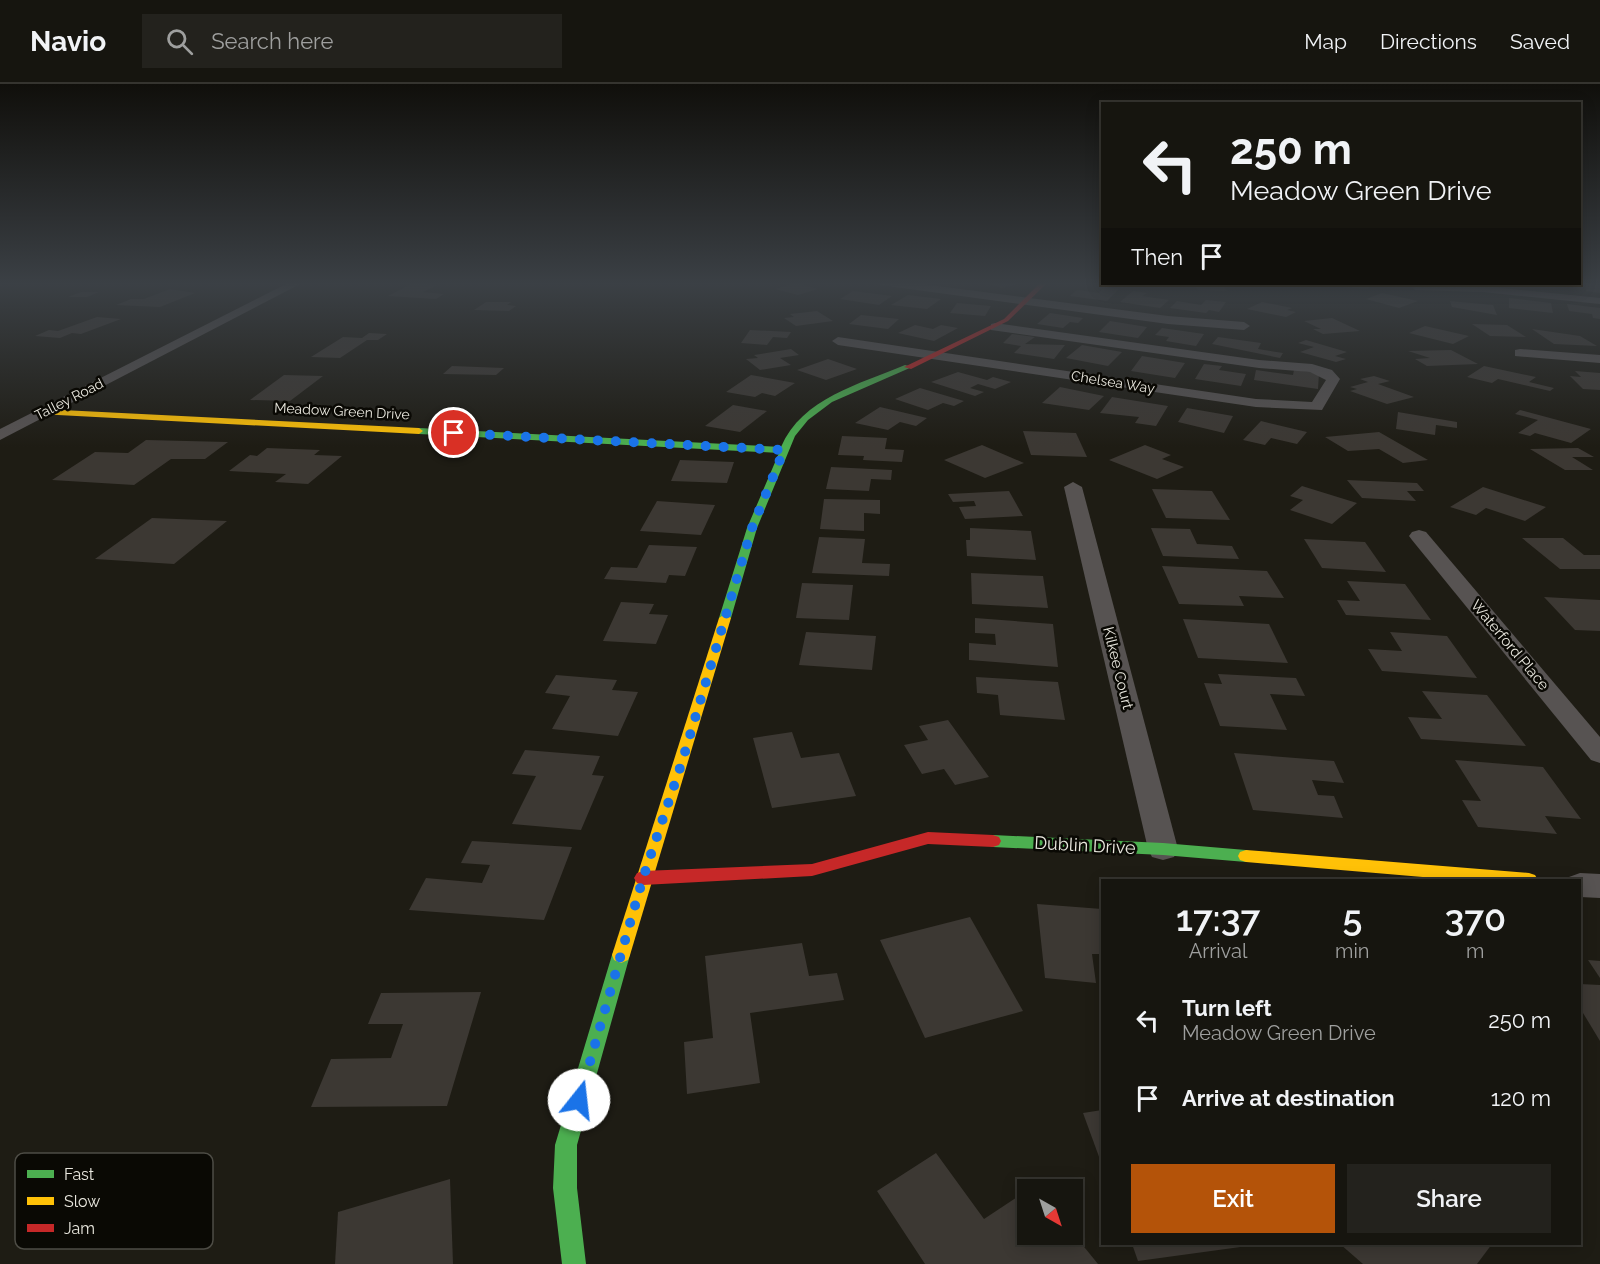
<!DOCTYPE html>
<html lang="en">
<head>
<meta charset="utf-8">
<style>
  :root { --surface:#16150f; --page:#23221d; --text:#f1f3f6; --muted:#9e9f9e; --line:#35342f; --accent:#b45309 }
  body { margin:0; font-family:Raleway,sans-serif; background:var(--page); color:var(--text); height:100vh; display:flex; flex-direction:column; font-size:22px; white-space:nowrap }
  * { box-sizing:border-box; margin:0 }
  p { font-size:20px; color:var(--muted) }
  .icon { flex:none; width:33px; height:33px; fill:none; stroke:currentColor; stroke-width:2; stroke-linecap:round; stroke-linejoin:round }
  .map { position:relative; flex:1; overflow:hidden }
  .sheet { position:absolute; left:1101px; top:795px; width:480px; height:366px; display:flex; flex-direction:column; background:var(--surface); border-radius:0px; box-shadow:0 3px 15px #0003,0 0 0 2px var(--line) }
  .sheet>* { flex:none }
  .guide { position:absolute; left:1101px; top:18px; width:480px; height:183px; border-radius:0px; box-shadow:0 3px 15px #0003,0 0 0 2px var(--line); background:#16150f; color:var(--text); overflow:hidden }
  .needle { width:39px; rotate:141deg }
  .controls { position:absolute; left:1017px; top:1095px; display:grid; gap:12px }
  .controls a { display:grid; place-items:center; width:66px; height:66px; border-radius:0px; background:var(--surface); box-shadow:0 3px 15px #0003,0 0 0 2px var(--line); font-size:30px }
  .pin { position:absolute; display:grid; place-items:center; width:51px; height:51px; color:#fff; margin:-26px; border:3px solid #fff; border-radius:50%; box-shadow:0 2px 6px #0007 }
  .me { position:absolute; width:66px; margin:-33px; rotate:16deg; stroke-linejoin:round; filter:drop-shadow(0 0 4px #0008) }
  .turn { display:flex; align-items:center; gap:21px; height:126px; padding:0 30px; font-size:27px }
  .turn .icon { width:78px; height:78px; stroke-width:2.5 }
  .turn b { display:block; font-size:42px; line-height:51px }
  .then { display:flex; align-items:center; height:57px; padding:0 30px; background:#0003; gap:12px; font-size:22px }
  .eta { display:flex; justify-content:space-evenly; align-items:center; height:102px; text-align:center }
  .eta b { font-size:36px; font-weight:600; line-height:42px }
  .button { display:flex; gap:12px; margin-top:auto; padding:12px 30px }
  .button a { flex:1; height:69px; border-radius:0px; background:var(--accent); color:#fff; font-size:24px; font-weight:600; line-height:69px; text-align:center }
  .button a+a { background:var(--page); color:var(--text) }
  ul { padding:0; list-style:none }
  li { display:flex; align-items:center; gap:18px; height:78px; padding:0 30px }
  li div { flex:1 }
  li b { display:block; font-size:22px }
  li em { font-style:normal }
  header { display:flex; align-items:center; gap:36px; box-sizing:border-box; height:84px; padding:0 30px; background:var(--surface); border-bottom:2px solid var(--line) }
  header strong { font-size:28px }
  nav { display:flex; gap:33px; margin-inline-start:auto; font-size:21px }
  .search { width:420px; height:54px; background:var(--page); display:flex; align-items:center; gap:15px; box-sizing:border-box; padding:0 21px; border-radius:0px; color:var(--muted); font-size:22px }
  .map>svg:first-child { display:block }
  .building { fill:#3c3833 }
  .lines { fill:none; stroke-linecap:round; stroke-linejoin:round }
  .street { fill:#575352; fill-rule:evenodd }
  .fast { fill:#4caf50; fill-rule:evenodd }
  .slow { fill:#ffc107; fill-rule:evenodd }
  .jam { fill:#c62828; fill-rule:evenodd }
  .route { stroke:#1a73e8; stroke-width:10; stroke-dasharray:0 18 }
  .labels { text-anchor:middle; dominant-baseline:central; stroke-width:5; stroke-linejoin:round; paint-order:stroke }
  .far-street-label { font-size:14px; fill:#e9e7de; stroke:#0a0904 }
  .street-label { font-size:15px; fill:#e9e7de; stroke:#0a0904 }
  .near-street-label { font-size:18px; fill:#e9e7de; stroke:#0a0904 }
  .key { fill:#0a0904; stroke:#4d4c45; stroke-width:1.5 }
  .key-label { font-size:16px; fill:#e9e7de }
</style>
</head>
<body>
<header>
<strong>Navio</strong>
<div class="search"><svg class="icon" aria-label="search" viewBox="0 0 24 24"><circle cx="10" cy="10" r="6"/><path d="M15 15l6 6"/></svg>Search here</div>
<nav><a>Map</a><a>Directions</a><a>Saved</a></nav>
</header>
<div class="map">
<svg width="1600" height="1180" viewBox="0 0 1600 1180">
  <rect width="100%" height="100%" fill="#1e1c14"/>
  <!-- building -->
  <g class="building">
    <polygon points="1026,198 1002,204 985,199 985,198"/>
    <polygon points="413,199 437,201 423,208 444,210 436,215 388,212"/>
    <polygon points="796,199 818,205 798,211 775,205"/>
    <polygon points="1586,199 1600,201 1600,209 1586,207"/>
    <polygon points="1194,200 1222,200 1227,207 1198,206"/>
    <polygon points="1330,200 1367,200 1369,205 1331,202"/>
    <polygon points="1104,203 1119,205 1107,217 1070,212 1077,206 1099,209"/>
    <polygon points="170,205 195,209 160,223 116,221 131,215 144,215"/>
    <polygon points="853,207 892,212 879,221 840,215"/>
    <polygon points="1133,207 1147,209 1142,212 1169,216 1160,224 1120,218"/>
    <polygon points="81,208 99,208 87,213 68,213"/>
    <polygon points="1382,209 1418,217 1399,224 1366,215"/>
    <polygon points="908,211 941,215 927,225 891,221"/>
    <polygon points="1509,214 1551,219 1553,229 1509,224"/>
    <polygon points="1206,216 1226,218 1219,228 1209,226 1206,229 1170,224 1177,217 1201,221"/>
    <polygon points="1450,217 1493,221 1497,231 1452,223"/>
    <polygon points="486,218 511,218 507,221 516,222 509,227 474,226"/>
    <polygon points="1262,218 1292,224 1287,226 1296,228 1286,233 1247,225"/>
    <polygon points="957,219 991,222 985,232 950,229"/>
    <polygon points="1567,220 1600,224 1600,235 1593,234 1592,230 1569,227"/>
    <polygon points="817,227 833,237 796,242 784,234 794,233 790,230"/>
    <polygon points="1050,229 1083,234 1078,239 1070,238 1063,244 1037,240"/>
    <polygon points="861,231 899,235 888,245 849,240"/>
    <polygon points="97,233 121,235 81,250 72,249 60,254 35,252 49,246 58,247"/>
    <polygon points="1332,234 1360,247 1323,250 1313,245 1321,245 1304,237"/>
    <polygon points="1110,237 1147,243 1138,254 1099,248"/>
    <polygon points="1472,240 1507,241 1526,253 1490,252"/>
    <polygon points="915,241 933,245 941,241 958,244 934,257 898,249"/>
    <polygon points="1425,242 1469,252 1453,260 1409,249"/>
    <polygon points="1162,244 1204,250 1196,262 1166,257 1169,253 1155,251"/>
    <polygon points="1532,245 1580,252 1597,262 1554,260"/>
    <polygon points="750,246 791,248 787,254 773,253 767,261 741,259"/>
    <polygon points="369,249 387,250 378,256 367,256 340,274 311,273 343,253 362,254"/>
    <polygon points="1012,250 1035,253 1025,260 1065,261 1054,275 1014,269 1021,262 1003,259"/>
    <polygon points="1218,253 1261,259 1258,265 1283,269 1280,274 1212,260"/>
    <polygon points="1306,256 1347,268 1335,272 1346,275 1336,278 1300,268 1314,263 1298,259"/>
    <polygon points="1082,261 1122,268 1108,282 1066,274"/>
    <polygon points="791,265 799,271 780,274 791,281 760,286 746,275 758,274 754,271"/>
    <polygon points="1451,266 1478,280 1427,282 1415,275 1430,274 1408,267"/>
    <polygon points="1142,272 1185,279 1175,294 1131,287"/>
    <polygon points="828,275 857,285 826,296 797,286"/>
    <polygon points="1204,280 1222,282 1219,286 1246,290 1241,302 1195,295"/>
    <polygon points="452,282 504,284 496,291 443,290"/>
    <polygon points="1484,282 1536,293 1529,298 1554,304 1550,307 1498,295 1492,299 1467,293"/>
    <polygon points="1256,286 1293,291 1294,286 1319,289 1318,305 1254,296"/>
    <polygon points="1575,287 1600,289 1600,306 1583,305 1570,292 1581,293"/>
    <polygon points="958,288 987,296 993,293 1011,298 995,305 978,300 970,304 984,308 975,312 931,298"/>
    <polygon points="284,291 323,292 290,317 250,316"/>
    <polygon points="751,291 795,299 775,312 762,309 755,313 726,308"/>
    <polygon points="1374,292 1390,297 1378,300 1414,313 1387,320 1350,307 1357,305 1350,303 1368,298 1360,295"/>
    <polygon points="1060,303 1104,312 1089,326 1042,319"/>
    <polygon points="920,304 964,317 954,322 943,319 928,326 895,315"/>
    <polygon points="1112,313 1168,322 1156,342 1135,339 1139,333 1100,329"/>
    <polygon points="733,321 767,327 740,348 705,342"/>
    <polygon points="880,323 927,334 916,342 900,338 888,346 855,339"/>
    <polygon points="1187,324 1233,332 1224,349 1178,338"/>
    <polygon points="1520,326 1591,345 1571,359 1535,349 1530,352 1518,349 1538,336 1515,330"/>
    <polygon points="1398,328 1457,338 1457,344 1436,341 1435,351 1396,345"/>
    <polygon points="1261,337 1307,348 1297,360 1271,354 1265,361 1243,356"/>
    <polygon points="1023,347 1076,349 1087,373 1031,371"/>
    <polygon points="1379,348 1428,376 1403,379 1379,365 1348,367 1325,353"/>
    <polygon points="842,352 887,354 885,365 904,366 902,378 863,376 864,372 838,371"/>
    <polygon points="146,356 228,358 205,375 171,375 134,401 52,396 95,368 128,369"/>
    <polygon points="982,361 1024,379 985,394 944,376"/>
    <polygon points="1145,361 1171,371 1162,375 1184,383 1157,395 1109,376"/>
    <polygon points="267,364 320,366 314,371 342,372 308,400 275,398 286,390 229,387 250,371 257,372"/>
    <polygon points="1578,364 1594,373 1572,373 1593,386 1565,386 1530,365"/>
    <polygon points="680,376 734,378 727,399 671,397"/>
    <polygon points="831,383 892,386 891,396 871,395 869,407 826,405"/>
    <polygon points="1347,396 1417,399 1424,407 1407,407 1416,417 1362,414"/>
    <polygon points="1302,402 1357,419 1332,440 1290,426 1303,416 1290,412"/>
    <polygon points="1483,403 1546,423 1525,437 1486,424 1476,431 1450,423"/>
    <polygon points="1152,405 1212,407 1230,436 1166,434"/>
    <polygon points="1009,407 1023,432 965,435 959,423 976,422 974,417 953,418 948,410"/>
    <polygon points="824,415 880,416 880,430 864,429 864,447 820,445"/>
    <polygon points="657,417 715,421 701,451 640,447"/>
    <polygon points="152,434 227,437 174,480 95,475"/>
    <polygon points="970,444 1031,447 1036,476 967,472 966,456 970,456"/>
    <polygon points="1151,444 1190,445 1197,460 1232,462 1239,475 1163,472"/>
    <polygon points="819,453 865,455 862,479 890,480 889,492 812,489"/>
    <polygon points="1522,454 1563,454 1584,471 1600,471 1600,485 1560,485"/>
    <polygon points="1304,455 1365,458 1386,488 1322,484"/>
    <polygon points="649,461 697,463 685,492 669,491 666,499 604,495 611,483 637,484"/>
    <polygon points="1162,482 1267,487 1284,514 1239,512 1244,522 1179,520"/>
    <polygon points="971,489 1043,492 1048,524 972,520"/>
    <polygon points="1347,497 1405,500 1431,536 1346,531 1337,516 1360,517"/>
    <polygon points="802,499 853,501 849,536 796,534"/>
    <polygon points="1544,513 1600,516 1600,547 1575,546"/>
    <polygon points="621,518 654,520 649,530 668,531 656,560 603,557"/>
    <polygon points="975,534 1053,540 1058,583 969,576 969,559 996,561 995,550 975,549"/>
    <polygon points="1183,535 1269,540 1288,579 1198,574"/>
    <polygon points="806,548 876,552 872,586 799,581"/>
    <polygon points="1390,548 1447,552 1477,594 1382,587 1368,565 1402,567"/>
    <polygon points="1218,590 1296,594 1305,612 1270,610 1287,646 1220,642 1204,599 1222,600"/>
    <polygon points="556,591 617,596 612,606 638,608 618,652 552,645 570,612 545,609"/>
    <polygon points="976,593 1058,598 1065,636 1000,631 998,611 977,609"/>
    <polygon points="1422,607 1487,611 1526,662 1421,655 1408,633 1442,635"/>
    <polygon points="948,636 989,693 955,701 944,685 922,690 904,661 928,656 919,642"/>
    <polygon points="792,648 801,674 839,669 856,712 772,724 753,654"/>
    <polygon points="525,666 600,672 592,691 604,692 581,746 512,740 536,692 512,690"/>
    <polygon points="1234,669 1334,677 1344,699 1312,696 1318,711 1334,712 1343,734 1253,726"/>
    <polygon points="1455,676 1543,683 1581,735 1545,732 1557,750 1478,743 1462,716 1481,717"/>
    <polygon points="472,757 572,763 544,836 409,826 426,794 482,799 490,781 461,779"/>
    <polygon points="1037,820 1102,825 1102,870 1092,870 1096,899 1045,894"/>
    <polygon points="970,833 1023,927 925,954 880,856"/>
    <polygon points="802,859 809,892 837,889 844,916 750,929 760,999 687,1010 684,958 713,954 705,872"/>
    <polygon points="1588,876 1600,877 1600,894"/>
    <polygon points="1580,900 1600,901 1600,957 1580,924"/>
    <polygon points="481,908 447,1022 311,1023 331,975 391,974 403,940 368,940 381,909"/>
    <polygon points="1102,1026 1102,1081 1083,1029"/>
    <polygon points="936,1069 984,1135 1028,1106 1028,1150 1072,1150 1072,1148 1098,1180 925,1180 877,1107"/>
    <polygon points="450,1095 453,1180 335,1180 338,1128"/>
    <polygon points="1132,1160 1255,1160 1255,1161 1138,1177"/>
    <polygon points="1340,1160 1492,1160 1477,1180 1363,1180"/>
  </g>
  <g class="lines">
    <!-- street -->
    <g class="street">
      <polygon points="290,198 304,198 0,356 0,345"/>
      <polygon points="875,198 907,198 1168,232 1244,238 1250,242 1244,246 1168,240 880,201"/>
      <polygon points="1419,201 1483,202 1600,214 1600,220 1483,208 1415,206 1413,204"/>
      <polygon points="995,239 1259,276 1312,280 1332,286 1340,295 1322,326 1256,323 838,261 832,257 838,253 1256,315 1312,318 1326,296 1310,288 1259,284 991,246 991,240"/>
      <polygon points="1520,265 1600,271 1600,279 1515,272 1515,266"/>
      <polygon points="1073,398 1082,403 1178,765 1174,773 1163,776 1152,773 1148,765 1064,403"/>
      <polygon points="1419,446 1426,448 1600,653 1600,679 1591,676 1412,456 1409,452 1412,448"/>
      <polygon points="1580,789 1600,790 1600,814 1580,813 1580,796 1567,796 1569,793"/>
    </g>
    <!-- fast -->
    <g class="fast">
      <path d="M905 281 912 283 832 318 808 336 795 352 757 444 731 534 725 538 719 534 747 444 779 369 419 350 415 347 419 344 781 363C802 314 860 300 905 281Z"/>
      <polygon points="993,751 1163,759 1246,766 1252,768 1254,772 1252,776 1246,778 1163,771 993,763 987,761 985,757 987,753"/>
      <polygon points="621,863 628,866 630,871 577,1061 577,1104 586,1180 562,1180 553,1104 555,1061 612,871 614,866"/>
    </g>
    <!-- slow -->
    <g class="slow">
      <polygon points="42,325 419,344 423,347 419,350 39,330 39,326"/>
      <polygon points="725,530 731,534 630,871 628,876 621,879 614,876 612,871 719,534"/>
      <polygon points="1246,766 1529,789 1535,791 1538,796 1458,796 1246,778 1240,776 1238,772 1240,768"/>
    </g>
    <!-- jam -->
    <g class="jam">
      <polygon points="1041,198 1048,198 1008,237 911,285 904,283 1004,235"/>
      <polygon points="928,748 993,751 999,753 1001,757 999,761 993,763 928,760 812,792 643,801 637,799 634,794 637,789 643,787 812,780"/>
    </g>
  </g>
  <!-- sky -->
  <linearGradient id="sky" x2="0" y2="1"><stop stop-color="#100f0b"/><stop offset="0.55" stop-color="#3b4045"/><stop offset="1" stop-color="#3b4045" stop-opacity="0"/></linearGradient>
  <rect width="1600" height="363" fill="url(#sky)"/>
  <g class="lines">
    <!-- route -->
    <polyline class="route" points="454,349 784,366 752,444 682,678 643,794 579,1016"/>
  </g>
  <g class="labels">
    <!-- far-street labels -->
    <g class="far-street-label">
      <text transform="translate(1113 298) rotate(9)">Chelsea Way</text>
      <text transform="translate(69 315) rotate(-27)">Talley Road</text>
      <text transform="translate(342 327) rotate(3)">Meadow Green Drive</text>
    </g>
    <!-- street labels -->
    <g class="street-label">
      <text transform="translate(1510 561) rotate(50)">Waterford Place</text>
      <text transform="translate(1118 584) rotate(76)">Kilkee Court</text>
    </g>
    <!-- near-street labels -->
    <g class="near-street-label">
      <text transform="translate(1085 761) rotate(3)">Dublin Drive</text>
    </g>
  </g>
  <!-- legend -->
  <rect x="15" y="1069" width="198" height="96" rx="9" class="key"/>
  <rect x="27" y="1086" width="27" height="8" fill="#4caf50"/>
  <rect x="27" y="1113" width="27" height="8" fill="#ffc107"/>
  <rect x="27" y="1140" width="27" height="8" fill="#c62828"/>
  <g class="key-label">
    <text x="64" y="1096">Fast</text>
    <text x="64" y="1123">Slow</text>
    <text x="64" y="1150">Jam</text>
  </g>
</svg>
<div class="controls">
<a><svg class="needle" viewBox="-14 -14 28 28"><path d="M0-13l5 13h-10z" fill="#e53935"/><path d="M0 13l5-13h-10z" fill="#9e9f9e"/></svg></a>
</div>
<div class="pin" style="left:454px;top:349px;background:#d93025"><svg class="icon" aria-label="arrive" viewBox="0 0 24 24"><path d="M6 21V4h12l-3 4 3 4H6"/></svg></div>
<svg class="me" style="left:579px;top:1016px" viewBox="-20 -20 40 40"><circle r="19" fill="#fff"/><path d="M0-13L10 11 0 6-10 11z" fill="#1a73e8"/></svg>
<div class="guide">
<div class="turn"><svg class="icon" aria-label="left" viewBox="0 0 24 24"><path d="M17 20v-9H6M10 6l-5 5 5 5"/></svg><div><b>250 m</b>Meadow Green Drive</div></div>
<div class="then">Then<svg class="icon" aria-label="arrive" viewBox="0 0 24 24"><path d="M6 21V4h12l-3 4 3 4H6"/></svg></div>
</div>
<section class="sheet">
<div class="eta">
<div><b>17:37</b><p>Arrival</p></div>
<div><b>5</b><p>min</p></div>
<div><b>370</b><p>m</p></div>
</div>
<ul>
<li><svg class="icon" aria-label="left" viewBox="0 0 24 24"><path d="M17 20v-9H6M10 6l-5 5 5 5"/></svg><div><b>Turn left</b><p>Meadow Green Drive</p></div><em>250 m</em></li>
<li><svg class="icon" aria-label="arrive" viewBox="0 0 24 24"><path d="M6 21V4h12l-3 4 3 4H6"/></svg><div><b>Arrive at destination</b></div><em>120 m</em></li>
</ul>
<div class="button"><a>Exit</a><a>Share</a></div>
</section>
</div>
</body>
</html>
